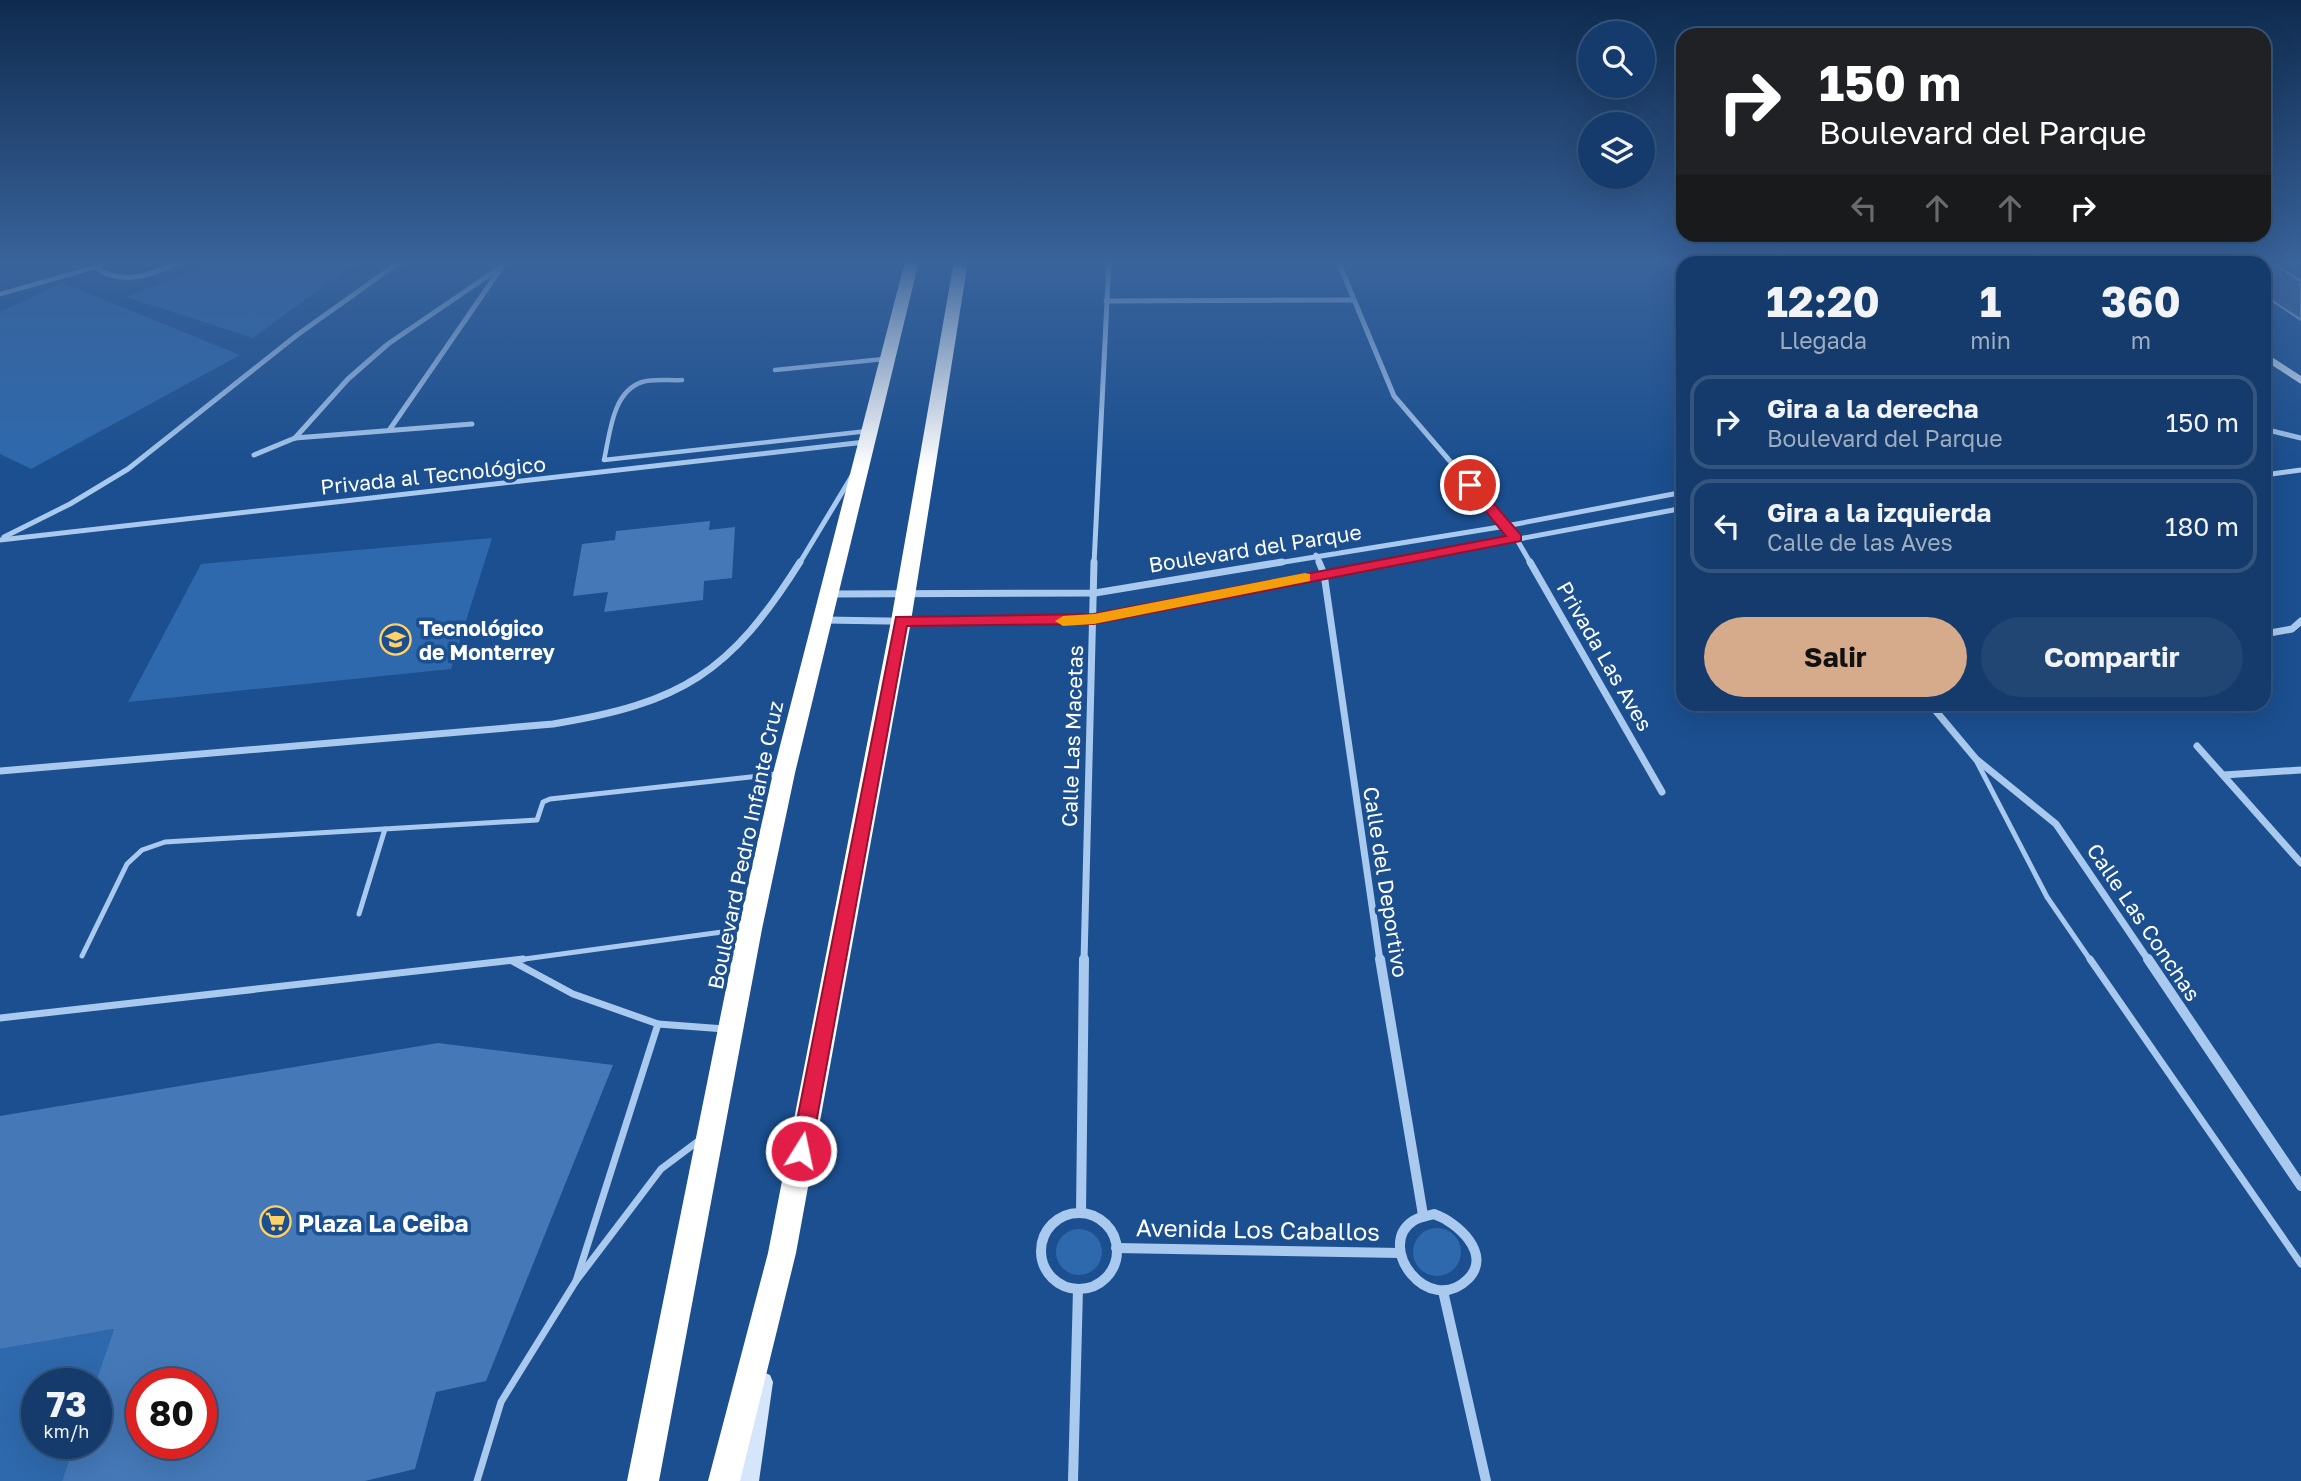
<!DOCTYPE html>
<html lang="es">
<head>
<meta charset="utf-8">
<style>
  :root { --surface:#143b6b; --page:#214673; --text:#f1f3f6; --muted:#9dadc1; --line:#33557e; --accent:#d6ab8b }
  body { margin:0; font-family:"Golos Text",sans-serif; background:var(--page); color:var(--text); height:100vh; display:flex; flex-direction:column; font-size:26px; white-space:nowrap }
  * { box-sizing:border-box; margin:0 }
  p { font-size:23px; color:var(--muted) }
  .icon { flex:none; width:38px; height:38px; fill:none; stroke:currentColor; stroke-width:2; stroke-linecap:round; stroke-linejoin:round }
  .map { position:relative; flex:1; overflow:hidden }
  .drawer { position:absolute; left:1676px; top:256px; width:595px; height:455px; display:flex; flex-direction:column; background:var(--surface); border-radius:21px; box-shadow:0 7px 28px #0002,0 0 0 2px var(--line) }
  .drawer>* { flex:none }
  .guide { position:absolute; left:1676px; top:28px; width:595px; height:214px; border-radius:21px; box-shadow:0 7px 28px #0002,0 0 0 2px var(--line); background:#202124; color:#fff; overflow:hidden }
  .buttons { position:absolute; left:1578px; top:21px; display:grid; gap:14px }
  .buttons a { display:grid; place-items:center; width:77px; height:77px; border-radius:50%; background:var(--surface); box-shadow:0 7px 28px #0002,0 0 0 2px var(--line); font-size:35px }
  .speed { position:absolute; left:21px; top:1368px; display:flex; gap:14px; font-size:35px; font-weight:700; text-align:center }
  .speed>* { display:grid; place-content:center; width:91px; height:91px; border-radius:50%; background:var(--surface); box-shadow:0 7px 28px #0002,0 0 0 2px var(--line); line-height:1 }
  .speed small { font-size:18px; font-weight:400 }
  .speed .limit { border:10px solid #d22; background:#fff; color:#111 }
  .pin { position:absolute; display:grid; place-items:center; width:60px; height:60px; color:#fff; margin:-30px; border:4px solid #fff; border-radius:50%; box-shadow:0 2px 7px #0007 }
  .me { position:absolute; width:77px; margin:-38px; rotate:10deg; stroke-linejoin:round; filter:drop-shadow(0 0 5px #0008) }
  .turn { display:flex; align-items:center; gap:24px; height:147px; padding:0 28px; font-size:32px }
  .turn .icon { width:91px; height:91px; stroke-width:2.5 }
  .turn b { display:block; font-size:49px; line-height:60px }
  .lanes { display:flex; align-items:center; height:66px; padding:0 28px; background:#0003; justify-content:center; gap:35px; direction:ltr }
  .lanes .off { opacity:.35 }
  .eta { display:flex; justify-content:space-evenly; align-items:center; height:119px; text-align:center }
  .eta b { font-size:42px; font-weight:700; line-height:49px }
  .button { display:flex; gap:14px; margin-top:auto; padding:14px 28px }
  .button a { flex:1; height:80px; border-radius:42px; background:var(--accent); color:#111; font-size:28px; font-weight:700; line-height:80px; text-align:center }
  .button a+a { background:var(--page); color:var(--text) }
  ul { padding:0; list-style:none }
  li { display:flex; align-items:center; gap:21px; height:94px; margin:0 14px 10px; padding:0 14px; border:4px solid var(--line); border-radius:21px }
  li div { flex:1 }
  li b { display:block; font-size:26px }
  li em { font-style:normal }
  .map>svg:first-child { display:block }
  .green { fill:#2e69ad }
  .water { fill:#3c6290; stroke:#9cc4f0; stroke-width:2 }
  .building { fill:#4478b7; fill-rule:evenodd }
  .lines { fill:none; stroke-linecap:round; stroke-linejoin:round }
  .lane-far2 { stroke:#a9c9ee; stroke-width:4.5 }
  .lane-far1 { stroke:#a9c9ee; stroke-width:5 }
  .lane { stroke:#a9c9ee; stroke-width:7 }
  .street-far2 { stroke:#a9c9ee; stroke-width:5 }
  .street-far1 { stroke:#a9c9ee; stroke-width:7 }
  .street { stroke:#a9c9ee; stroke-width:10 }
  .secondary { fill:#d6e6fa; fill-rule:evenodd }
  .highway { fill:#fff; fill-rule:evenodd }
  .route { fill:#e11d48; stroke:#92132f; stroke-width:2 }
  .slow { fill:#f59e0b }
  .labels { text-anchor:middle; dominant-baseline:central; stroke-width:7; stroke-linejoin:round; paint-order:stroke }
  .street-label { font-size:21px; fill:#fff; stroke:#1b4f8f }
  .poi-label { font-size:21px; font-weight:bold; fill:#fff; stroke:#1b4f8f; text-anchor:start }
  .near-poi-label { font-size:24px; font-weight:bold; fill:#fff; stroke:#1b4f8f; text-anchor:start }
  .near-street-label { font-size:24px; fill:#fff; stroke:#1b4f8f }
</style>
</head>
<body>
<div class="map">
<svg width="2301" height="1481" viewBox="0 0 2301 1481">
  <rect width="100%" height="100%" fill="#1b4f8f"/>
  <!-- green -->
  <g class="green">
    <polygon points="314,261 358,261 253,338 126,297 174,278 215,268"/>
    <polygon points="63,283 240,355 31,469 0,454 0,312"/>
    <polygon points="492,538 451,669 128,702 201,564"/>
    <circle cx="1437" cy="1252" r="24"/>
    <circle cx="1079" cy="1252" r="23"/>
    <polygon points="114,1329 95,1384 37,1384 37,1444 75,1444 62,1481 0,1481 0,1349"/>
  </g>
  <!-- water -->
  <polygon class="water" points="2210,261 2268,261 2301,281 2301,320 2265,296 2264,262"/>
  <!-- building -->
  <g class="building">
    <polygon points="710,521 709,530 735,527 732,578 704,581 703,600 604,612 608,592 573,596 582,544 615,540 616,531"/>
    <path d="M438 1043 613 1065 486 1381 436 1392 415 1469 365 1481H62L75 1444H96L95 1384 114 1329 0 1349V1116ZM142 1384H201V1444H142Z"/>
  </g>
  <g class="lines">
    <!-- lane-far2 -->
    <g class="lane-far2">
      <polyline points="0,294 99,266"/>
      <polyline points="775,370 884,359"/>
      <path d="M682 380C669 381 655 378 642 382 612 392 610 434 604 460L868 431"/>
    </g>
    <!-- lane-far1 -->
    <g class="lane-far1">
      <polyline points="1977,762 2047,897 2091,961"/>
      <polyline points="359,914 385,829"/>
      <polyline points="82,956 127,864 142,850 165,842 537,820 543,802 550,799 777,774"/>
      <polyline points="510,961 744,929"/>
    </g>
    <!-- lane -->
    <g class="lane">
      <polyline points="2090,959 2301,1264"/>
      <polyline points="512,961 573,994 658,1024 576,1281"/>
      <polyline points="0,1018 523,959"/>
      <polyline points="658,1024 725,1029"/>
      <polyline points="477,1481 501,1402 576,1281 661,1169 701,1139"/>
    </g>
    <!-- street-far2 -->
    <g class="street-far2">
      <path d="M102 261 99 270C124 285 155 275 178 261"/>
      <polyline points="1338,261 1394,396 1516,538 1531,564"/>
      <polyline points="1977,261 1980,262"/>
      <polyline points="1106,301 1353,300"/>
      <polyline points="390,429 506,261"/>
      <polyline points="2264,429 2301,438"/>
      <polyline points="295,438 348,379 388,344 501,267"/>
      <polyline points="254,455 295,438 472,424"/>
      <polyline points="2264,475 2301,470"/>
      <polyline points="4,537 70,504 128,469 297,335 401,261"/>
      <polyline points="0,540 865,442"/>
      <polyline points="1316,555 1320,564"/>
      <polyline points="799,564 852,476"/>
      <polyline points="1094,564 1109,261"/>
      <polyline points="1272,564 1506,526 1684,492"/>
      <polyline points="1385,564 1684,508"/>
    </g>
    <!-- street-far1 -->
    <g class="street-far1">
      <polyline points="1319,562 1324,574 1380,961"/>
      <polyline points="1530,562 1662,792"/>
      <polyline points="832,594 1095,593 1282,562"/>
      <polyline points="825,620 948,622 1094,619 1394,562"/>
      <polyline points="2264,634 2292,629 2301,621"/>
      <polyline points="1930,704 1976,759 2056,824 2149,961"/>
      <polyline points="2197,746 2301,863"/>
      <path d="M0 771 553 724C682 703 730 673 800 562"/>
      <polyline points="2224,775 2301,770"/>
      <polyline points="1084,961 1094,562"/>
    </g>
    <!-- street -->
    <g class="street">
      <polyline points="1380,959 1423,1215"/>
      <polyline points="2148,959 2301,1186"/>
      <polyline points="1081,1213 1084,959"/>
      <circle cx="1079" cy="1251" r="38"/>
      <path d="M1434 1214C1457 1222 1493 1254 1468 1279 1428 1318 1375 1246 1413 1221 1419 1217 1428 1216 1434 1214Z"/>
      <polyline points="1116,1248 1400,1253"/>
      <polyline points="1443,1291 1486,1481"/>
      <polyline points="1073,1481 1078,1289"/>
    </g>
    <!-- secondary -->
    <g class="secondary">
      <polygon points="2117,261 2129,261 2130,262 2118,262"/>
      <polygon points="2264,352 2301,376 2301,384 2264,360"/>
      <polygon points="763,1372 770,1375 773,1382 759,1481 737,1481 753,1382 756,1375"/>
    </g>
    <!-- highway -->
    <g class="highway">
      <polygon points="905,261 919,261 795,773 762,929 659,1481 627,1481 738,929 773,773"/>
      <polygon points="954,261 968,261 911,621 796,1253 740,1481 708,1481 768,1253 891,621"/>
    </g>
  </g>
  <!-- sky -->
  <linearGradient id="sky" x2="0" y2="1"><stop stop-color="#0f2b4f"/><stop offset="0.56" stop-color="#39639b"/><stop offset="1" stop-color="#39639b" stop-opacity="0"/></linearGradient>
  <rect width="2301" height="468" fill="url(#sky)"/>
  <!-- route -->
  <polygon class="route" points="1470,481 1475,482 1521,535 1521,541 1094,624 907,626 811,1151 808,1158 801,1161 794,1158 791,1151 896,617 1094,614 1506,536 1464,485"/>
  <!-- slow -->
  <polygon class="slow" points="1305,573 1310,574 1310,581 1094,624 1063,626 1055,621 1063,616 1094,614"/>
  <!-- icons -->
  <defs>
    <symbol id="university-ring" viewBox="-11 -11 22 22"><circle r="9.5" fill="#1b4f8f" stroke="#ffd166" stroke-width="1.5"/><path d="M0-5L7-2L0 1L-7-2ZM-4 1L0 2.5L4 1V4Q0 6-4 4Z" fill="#ffd166"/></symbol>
    <symbol id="supermarket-ring" viewBox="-11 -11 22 22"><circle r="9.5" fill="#1b4f8f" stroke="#ffd166" stroke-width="1.5"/><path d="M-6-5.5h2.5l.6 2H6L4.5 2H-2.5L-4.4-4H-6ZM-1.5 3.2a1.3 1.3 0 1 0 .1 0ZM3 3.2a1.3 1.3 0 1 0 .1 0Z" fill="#ffd166"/></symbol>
  </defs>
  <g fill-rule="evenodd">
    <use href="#university-ring" x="378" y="622" width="35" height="35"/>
    <use href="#supermarket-ring" x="258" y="1204" width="35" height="35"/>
  </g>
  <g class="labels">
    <!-- street labels -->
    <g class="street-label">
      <text transform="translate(433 475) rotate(-6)">Privada al Tecnológico</text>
      <text transform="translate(1255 548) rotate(-9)">Boulevard del Parque</text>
      <text transform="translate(1605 656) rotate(60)">Privada Las Aves</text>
      <text transform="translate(1072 736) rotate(-88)">Calle Las Macetas</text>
      <text transform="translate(745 845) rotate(-78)">Boulevard Pedro Infante Cruz</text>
      <text transform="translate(1386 882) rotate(81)">Calle del Deportivo</text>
      <text transform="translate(2144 922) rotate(56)">Calle Las Conchas</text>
    </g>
    <!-- poi labels -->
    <g class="poi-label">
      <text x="419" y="628">Tecnológico<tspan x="419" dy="24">de Monterrey</tspan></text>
    </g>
    <!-- near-poi labels -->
    <g class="near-poi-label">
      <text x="298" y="1222">Plaza La Ceiba</text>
    </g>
    <!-- near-street labels -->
    <g class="near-street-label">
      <text transform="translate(1258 1229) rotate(1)">Avenida Los Caballos</text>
    </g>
  </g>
</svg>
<div class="buttons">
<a><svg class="icon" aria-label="search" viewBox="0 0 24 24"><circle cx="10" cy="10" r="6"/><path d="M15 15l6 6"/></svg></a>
<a><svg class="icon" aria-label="layers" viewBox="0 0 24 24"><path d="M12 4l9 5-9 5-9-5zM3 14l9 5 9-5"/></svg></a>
</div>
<div class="speed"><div>73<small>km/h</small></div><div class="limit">80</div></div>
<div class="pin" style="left:1470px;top:485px;background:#d93025"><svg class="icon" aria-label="arrive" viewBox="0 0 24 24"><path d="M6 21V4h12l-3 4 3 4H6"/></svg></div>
<svg class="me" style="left:801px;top:1151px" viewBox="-20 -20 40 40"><circle r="17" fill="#e11d48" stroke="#fff" stroke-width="3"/><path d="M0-11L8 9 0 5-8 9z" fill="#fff"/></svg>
<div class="guide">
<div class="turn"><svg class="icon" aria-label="right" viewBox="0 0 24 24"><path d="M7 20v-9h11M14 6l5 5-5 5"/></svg><div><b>150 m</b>Boulevard del Parque</div></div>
<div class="lanes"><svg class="icon off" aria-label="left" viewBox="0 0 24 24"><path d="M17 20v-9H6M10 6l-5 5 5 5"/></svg><svg class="icon off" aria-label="ahead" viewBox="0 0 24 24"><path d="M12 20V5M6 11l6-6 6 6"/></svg><svg class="icon off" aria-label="ahead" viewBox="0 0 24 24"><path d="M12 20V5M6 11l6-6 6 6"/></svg><svg class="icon" aria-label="right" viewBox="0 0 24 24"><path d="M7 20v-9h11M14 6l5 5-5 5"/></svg></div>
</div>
<section class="drawer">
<div class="eta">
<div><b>12:20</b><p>Llegada</p></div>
<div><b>1</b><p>min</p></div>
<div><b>360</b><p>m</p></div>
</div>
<ul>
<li><svg class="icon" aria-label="right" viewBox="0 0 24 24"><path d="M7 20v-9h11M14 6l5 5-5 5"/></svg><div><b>Gira a la derecha</b><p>Boulevard del Parque</p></div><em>150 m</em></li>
<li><svg class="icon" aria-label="left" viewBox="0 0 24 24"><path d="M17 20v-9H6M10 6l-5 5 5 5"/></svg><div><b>Gira a la izquierda</b><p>Calle de las Aves</p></div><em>180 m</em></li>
</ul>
<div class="button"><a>Salir</a><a>Compartir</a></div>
</section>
</div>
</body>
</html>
